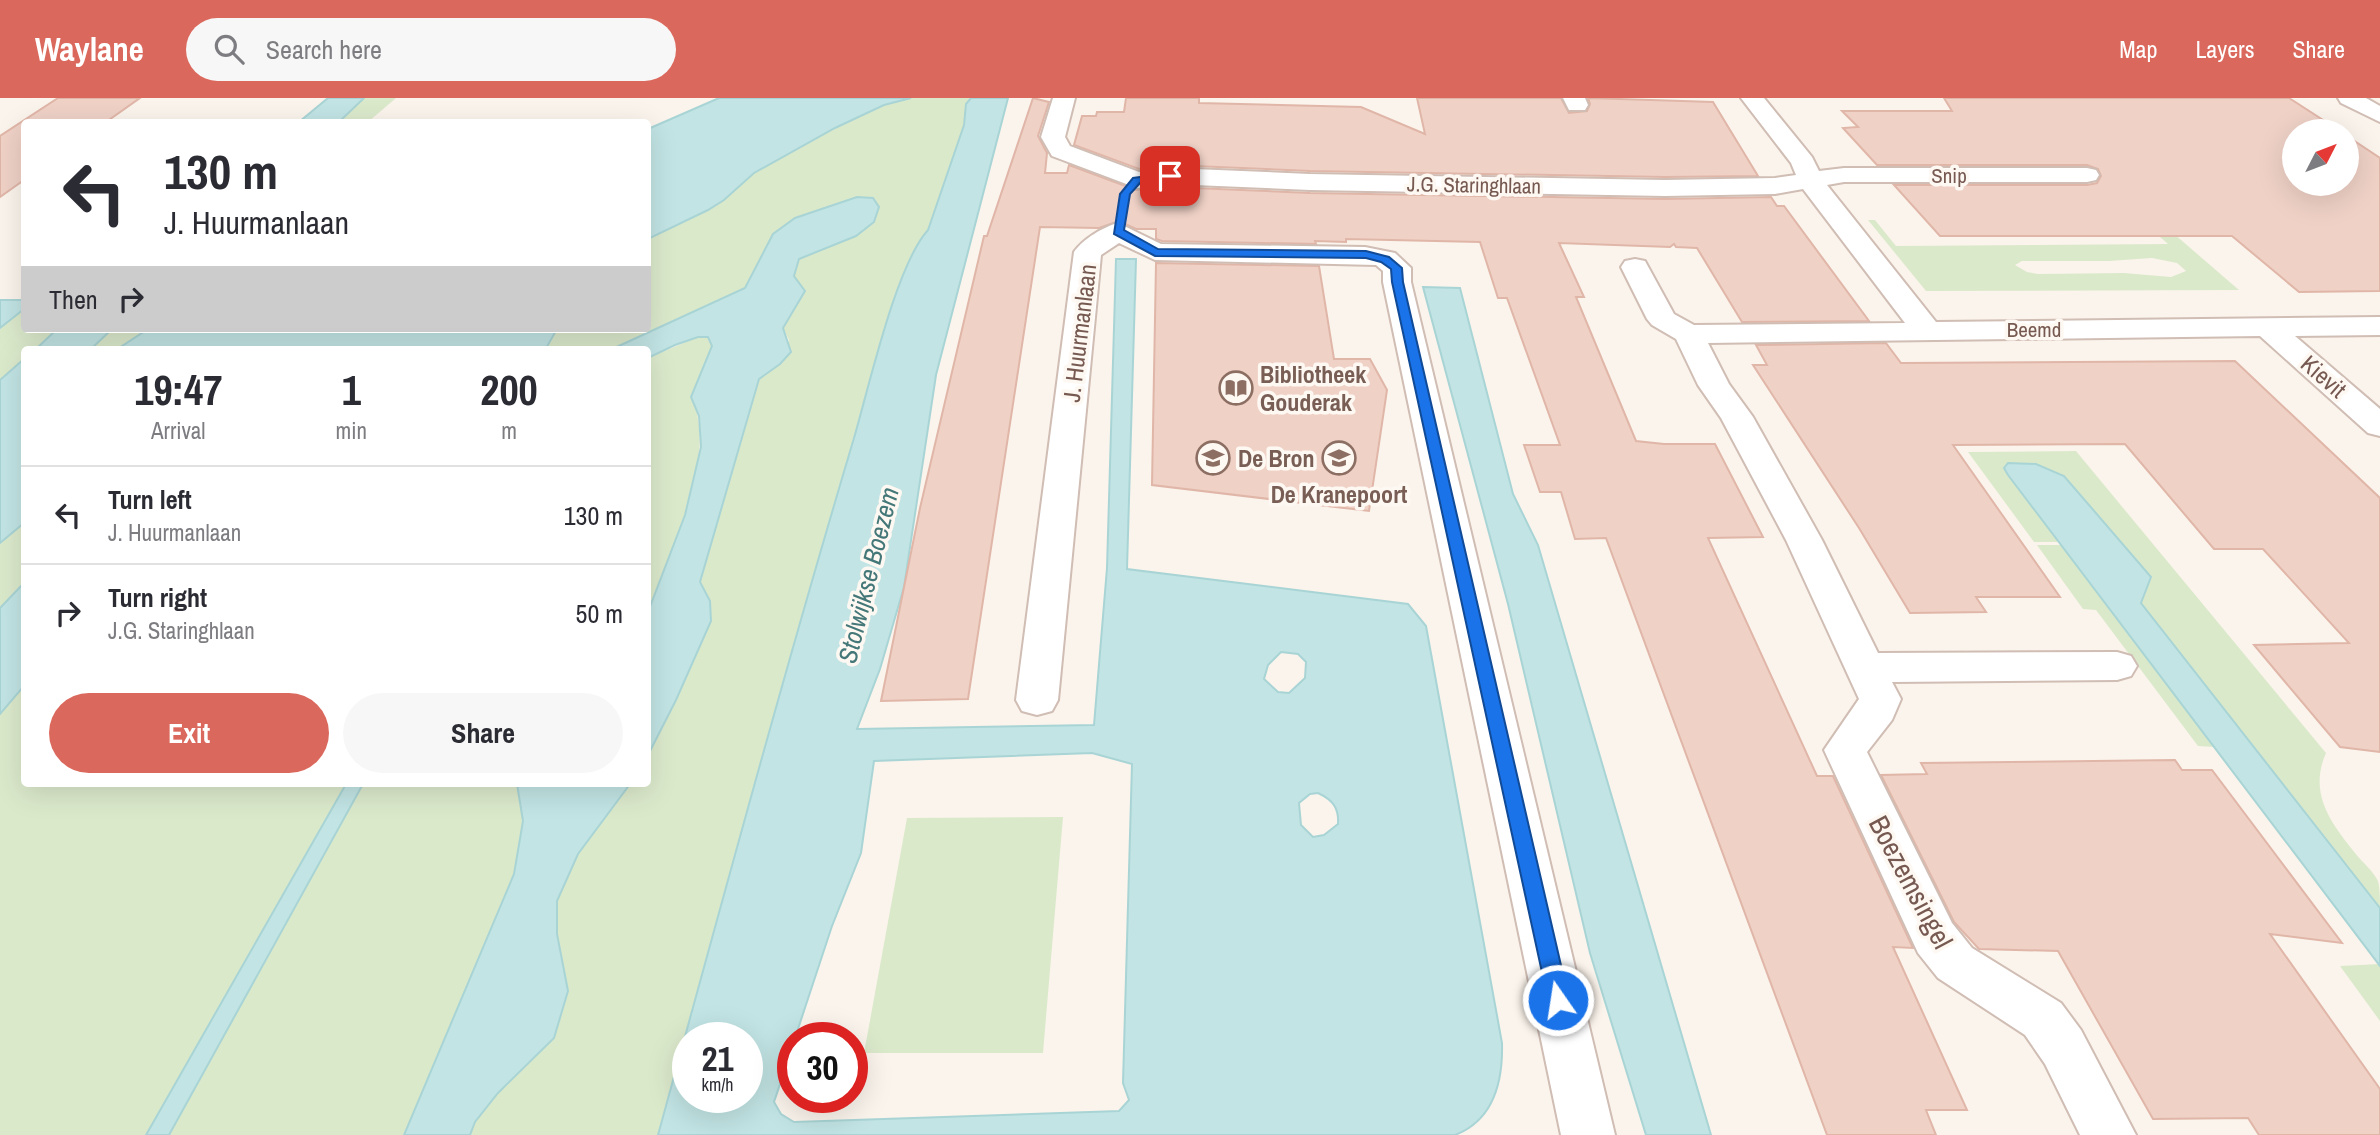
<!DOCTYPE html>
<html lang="en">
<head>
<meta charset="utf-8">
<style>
  :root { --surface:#fff; --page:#f7f7f7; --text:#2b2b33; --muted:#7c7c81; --line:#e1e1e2; --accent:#db685c }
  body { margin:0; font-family:"Archivo Narrow",sans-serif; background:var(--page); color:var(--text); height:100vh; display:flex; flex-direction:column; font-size:26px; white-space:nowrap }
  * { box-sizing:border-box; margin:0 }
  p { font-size:23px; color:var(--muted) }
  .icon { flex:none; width:38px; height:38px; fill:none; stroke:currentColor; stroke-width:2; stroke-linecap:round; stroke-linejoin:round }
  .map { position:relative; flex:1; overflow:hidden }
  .drawer { position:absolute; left:21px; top:248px; width:630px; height:441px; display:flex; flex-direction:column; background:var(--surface); border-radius:7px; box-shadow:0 7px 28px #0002 }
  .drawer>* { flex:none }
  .hud { position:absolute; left:21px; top:21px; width:630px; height:214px; border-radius:7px; box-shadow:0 7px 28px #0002; background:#fff; color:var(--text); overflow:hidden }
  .needle { width:46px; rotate:48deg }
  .fabs { position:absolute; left:2282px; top:21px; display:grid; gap:14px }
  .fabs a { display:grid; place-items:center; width:77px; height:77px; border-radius:50%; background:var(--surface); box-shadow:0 7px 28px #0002; font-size:35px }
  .speed { position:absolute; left:672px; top:924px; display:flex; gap:14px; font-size:35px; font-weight:700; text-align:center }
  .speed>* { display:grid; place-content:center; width:91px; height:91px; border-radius:50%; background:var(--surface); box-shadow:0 7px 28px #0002; line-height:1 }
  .speed small { font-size:18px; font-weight:400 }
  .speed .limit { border:10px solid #d22; background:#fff; color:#111 }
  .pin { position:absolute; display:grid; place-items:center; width:60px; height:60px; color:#fff; margin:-30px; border-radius:14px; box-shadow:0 4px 10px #0006 }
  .me { position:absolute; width:77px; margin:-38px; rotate:347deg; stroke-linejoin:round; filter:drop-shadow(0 0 5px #0008) }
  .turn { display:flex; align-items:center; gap:24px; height:147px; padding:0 28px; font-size:32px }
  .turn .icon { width:91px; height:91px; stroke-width:2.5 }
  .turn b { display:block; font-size:49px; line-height:60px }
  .then { display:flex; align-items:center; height:66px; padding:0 28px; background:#0003; gap:14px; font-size:26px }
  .eta { display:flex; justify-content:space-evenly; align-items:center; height:119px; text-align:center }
  .eta b { font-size:42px; font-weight:700; line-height:49px }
  .primary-button { display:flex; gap:14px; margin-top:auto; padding:14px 28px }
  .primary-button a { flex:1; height:80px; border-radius:42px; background:var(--accent); color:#fff; font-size:28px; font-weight:700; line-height:80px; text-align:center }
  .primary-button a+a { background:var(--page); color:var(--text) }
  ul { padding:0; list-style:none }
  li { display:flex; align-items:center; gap:21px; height:98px; padding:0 28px; border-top:2px solid var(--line) }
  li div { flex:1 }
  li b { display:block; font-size:26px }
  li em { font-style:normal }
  header { display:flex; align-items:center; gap:42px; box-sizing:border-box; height:98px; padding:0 35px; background:var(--accent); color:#fff }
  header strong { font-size:33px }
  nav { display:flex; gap:38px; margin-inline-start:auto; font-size:24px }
  .search { width:490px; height:63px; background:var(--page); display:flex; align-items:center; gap:18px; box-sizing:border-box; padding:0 24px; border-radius:38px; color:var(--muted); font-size:26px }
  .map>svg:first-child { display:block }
  .green { fill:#dbe9cb; fill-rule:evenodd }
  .water { fill:#c2e4e4; stroke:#a9d4d5; stroke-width:2; fill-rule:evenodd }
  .building { fill:#efd1c6; stroke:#e0b6a8; stroke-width:2 }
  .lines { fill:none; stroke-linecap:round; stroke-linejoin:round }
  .minor-casing { stroke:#d0bdb4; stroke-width:4 }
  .minor { fill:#fff; fill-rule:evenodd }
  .route { fill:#1a73e8; stroke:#114b97; stroke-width:2 }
  .labels { text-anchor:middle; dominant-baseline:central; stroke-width:7; stroke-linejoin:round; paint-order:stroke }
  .far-street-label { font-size:21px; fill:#765950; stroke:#fef8f3 }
  .street-label { font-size:24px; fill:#765950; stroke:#fef8f3 }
  .education-label { font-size:24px; font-weight:bold; fill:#785e54; stroke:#fef8f3; text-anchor:start }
  .water-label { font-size:26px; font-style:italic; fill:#447778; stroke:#fef8f3 }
  .near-street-label { font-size:28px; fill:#765950; stroke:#fef8f3 }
</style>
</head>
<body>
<header>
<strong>Waylane</strong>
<div class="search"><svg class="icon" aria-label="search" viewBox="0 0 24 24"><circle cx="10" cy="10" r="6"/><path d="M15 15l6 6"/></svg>Search here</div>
<nav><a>Map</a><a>Layers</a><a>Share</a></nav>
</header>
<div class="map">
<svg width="2380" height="1037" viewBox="0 0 2380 1037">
  <rect width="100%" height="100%" fill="#fbf4ec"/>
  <!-- green -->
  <g class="green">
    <polygon points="364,0 396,0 368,24 339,24"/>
    <path d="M911 0H971L966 6 964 27 928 132C897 166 870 286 855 335 786 568 723 803 658 1037H470L475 1024 498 995 554 939 568 893 557 836V803L578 756 630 686H648V657L676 602 711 523 710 503 700 484 759 281 780 266 789 242 783 230 805 193 794 178 799 161 821 151 773 136 745 190 610 252H545L557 231H648V141L724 102 754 75 835 30 884 7Z"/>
    <path d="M2144 110 2239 192 1926 193 1868 122H1875L1896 148 2168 146 2136 118ZM2152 160 2177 165 2186 173 2171 179 2124 175 2038 176 2027 174 2015 167 2022 163H2109Z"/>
    <polygon points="24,211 24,231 57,231 35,252 24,252 24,261 0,282 0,230"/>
    <polygon points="112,231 148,231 116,252 90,252"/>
    <path d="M698 239H708L712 248 692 299C718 364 672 452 648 514V260Z"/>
    <path d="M2076 353 2326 655C2307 698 2334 729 2361 762 2367 768 2374 775 2378 783 2380 790 2380 802 2380 810L2141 505 2151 479 2064 378 2035 366 2008 377 2059 444H2034L1968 354Z"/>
    <polygon points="24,425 24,485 0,510 0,445"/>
    <polygon points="2037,447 2062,447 2214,649 2198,648 2096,512 2083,511"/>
    <polygon points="24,588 24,686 346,686 146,1037 0,1037 0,616"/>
    <polygon points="363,686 517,686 523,723 514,776 404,1037 169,1037"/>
    <polygon points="1063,719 1043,955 864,955 907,720"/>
    <polygon points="2379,866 2380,868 2380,923 2340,868"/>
  </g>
  <!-- water -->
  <g class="water">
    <polygon points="328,0 364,0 339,24 299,24"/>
    <polygon points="719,0 911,0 884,7 835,30 754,75 724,102 708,112 648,141 648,31"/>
    <path d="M971 0H1008L936 277 904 489 880 571 857 631 1094 627 1107 470 1116 161H1136L1127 471 1408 506 1426 528 1502 945C1503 983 1494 1022 1455 1037H658C722 804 785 571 854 340 869 289 896 167 928 132L964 27 966 6ZM1281 554 1298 556 1306 564 1305 580 1289 595 1278 594 1264 581 1268 567ZM1092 655 1132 666 1123 985 1129 1002 1119 1013 794 1024 781 1016 774 1004 793 948V940H795L832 828 861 755 874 663ZM1318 695C1333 702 1339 710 1338 726L1324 737 1313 739 1301 727 1299 705 1310 696ZM688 940H747V999H688Z"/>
    <polygon points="857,99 873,100 879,109 874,124 856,138 799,161 794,178 805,193 783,230 791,254 780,266 759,281 700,484 710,503 711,523 676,602 648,657 648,514 685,417 701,349 699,318 691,299 712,248 708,239 698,239 675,247 648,260 648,252 610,252 745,190 773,136 795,120"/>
    <polygon points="1423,189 1460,190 1513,396 1538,447 1711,1037 1646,1037 1590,855 1508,506"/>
    <polygon points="0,202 24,202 24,211 0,230"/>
    <polygon points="57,231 112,231 90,252 35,252"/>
    <polygon points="148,231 557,231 545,252 116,252"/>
    <polygon points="24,261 24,425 0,445 0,282"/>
    <polygon points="2008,365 2036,366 2064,378 2151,479 2141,505 2380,810 2380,868 2008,377 2004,370"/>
    <polygon points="24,485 24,588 0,616 0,510"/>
    <polygon points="346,686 363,686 169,1037 146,1037"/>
    <polygon points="517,686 630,686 578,756 557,803 557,836 568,893 554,940 498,995 475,1024 470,1037 404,1037 514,776 523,723"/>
  </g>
  <!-- building -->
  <g class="building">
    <polygon points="58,0 140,0 106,24 24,24 24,82 0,99 0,38"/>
    <polygon points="1033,0 1049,4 1038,38 1047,55 1045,75 1067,75 1069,67 1136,92 1170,89 1310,95 1665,101 1771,99 1777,108 1784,108 1869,223 1742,224 1697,150 1676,149 1674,146 1670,149 1559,145 1584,199 1576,199 1636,343 1664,346 1715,346 1763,439 1708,440 1817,678 1833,678 1913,850 1893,849 1967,1012 1926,1012 1936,1037 1827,1037 1606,440 1575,441 1561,394 1540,394 1524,347 1560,347 1507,200 1498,200 1480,144 1346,141 1346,144 1315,143 1316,146 1162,143 1156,141 1156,131 1136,131 1119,123 1099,130 1040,129 968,601 881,603 920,410 984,138 987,138"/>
    <polygon points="1126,0 1199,0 1199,5 1361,9 1425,36 1417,0 1561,0 1569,15 1587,13 1590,6 1588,0 1713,4 1758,78 1665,79 1310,73 1170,67 1139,71 1074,47 1082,18 1096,18 1097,14 1124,14"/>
    <polygon points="1944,0 2289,0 2340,33 2294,33 2294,86 2347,86 2347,38 2380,60 2380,193 2299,194 2232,138 1940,138 1894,87 2087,87 2097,85 2101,78 2098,71 2087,67 1877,67 1843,30 1858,29 1842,13 1952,13"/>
    <polygon points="1156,165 1319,168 1334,261 1370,261 1387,292 1369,413 1152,387"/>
    <polygon points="1886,245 1901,265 2235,263 2380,400 2380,654 2340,649 2254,547 2349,545 2263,451 2214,451 2125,346 1953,347 2060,499 1976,499 1986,514 1910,515 1859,430 1753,267 1767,267 1756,247"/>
    <polygon points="2175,662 2182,672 2212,672 2342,845 2270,836 2380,991 2380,1037 2259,1037 2248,1020 2153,1021 2058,853 1979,851 1954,824 1881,677 1927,676 1921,665"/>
  </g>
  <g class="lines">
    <defs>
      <g id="minor">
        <polygon points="1053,0 1075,0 1065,39 1070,48 1139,74 1170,70 1310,76 1665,82 1775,80 1796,77 1791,65 1741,0 1764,0 1812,59 1819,73 1844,70 2087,70 2096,72 2099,77 2096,82 2087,84 1844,84 1827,87 1936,224 2380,219 2380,237 2295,238 2380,311 2380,338 2368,335 2260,238 1708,245 1729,286 1753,319 1822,442 1878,555 2117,554 2131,558 2137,568 2131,578 2117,582 1892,584 1901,601 1892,622 1867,654 1952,825 1972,850 2061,905 2081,932 2136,1037 2080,1037 2045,966 2025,937 1938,880 1918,855 1824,652 1859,601 1786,442 1721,320 1698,287 1676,241 1652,227 1647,221 1621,169 1625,163 1635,161 1645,163 1674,216 1694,227 1905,225 1803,91 1775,96 1665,98 1310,92 1170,86 1137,90 1052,58 1041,39"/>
        <polygon points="1563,0 1585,0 1588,7 1585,12 1569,12"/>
        <polygon points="2338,0 2366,0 2380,8 2380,24 2341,5"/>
        <path d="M1118 125 1161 146 1365 149 1395 155 1411 170V184L1615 1037H1561L1383 184V173L1376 167 1155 162 1119 145 1101 157 1058 602 1052 613 1037 617 1022 613 1016 602 1074 154C1083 141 1103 129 1118 125Z"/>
      </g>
    </defs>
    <!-- minor casing -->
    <use href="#minor" class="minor-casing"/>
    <!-- minor -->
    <use href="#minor" class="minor"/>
  </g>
  <!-- route -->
  <polygon class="route" points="1170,75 1174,76 1174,80 1140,85 1130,96 1124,132 1158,151 1366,153 1389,159 1402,170 1403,184 1569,902 1566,909 1558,912 1551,909 1548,902 1392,184 1391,171 1381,164 1366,160 1155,158 1114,136 1120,96 1133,80"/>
  <!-- icons -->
  <defs>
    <symbol id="library-ring" viewBox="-11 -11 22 22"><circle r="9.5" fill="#fef8f3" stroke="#8d6e63" stroke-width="1.5"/><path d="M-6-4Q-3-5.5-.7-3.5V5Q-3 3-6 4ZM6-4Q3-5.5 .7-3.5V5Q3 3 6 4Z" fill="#8d6e63"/></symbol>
    <symbol id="school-ring" viewBox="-11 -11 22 22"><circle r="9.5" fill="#fef8f3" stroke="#8d6e63" stroke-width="1.5"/><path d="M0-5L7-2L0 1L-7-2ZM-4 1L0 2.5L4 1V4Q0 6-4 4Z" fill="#8d6e63"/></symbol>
  </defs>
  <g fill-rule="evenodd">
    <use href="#library-ring" x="1217" y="271" width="38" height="38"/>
    <use href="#school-ring" x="1194" y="341" width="38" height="38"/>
    <use href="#school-ring" x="1320" y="341" width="38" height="38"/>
  </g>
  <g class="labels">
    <!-- far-street labels -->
    <g class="far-street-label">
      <text x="1949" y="77">Snip</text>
      <text transform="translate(1474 87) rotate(1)">J.G. Staringhlaan</text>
      <text x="2034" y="231">Beemd</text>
    </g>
    <!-- street labels -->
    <g class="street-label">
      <text transform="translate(1079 235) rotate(-83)">J. Huurmanlaan</text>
      <text transform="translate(2324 278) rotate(41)">Kievit</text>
    </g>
    <!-- education labels -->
    <g class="education-label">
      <text x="1260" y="276">Bibliotheek<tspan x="1260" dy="28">Gouderak</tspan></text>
      <text x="1238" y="360">De Bron</text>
      <text x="1339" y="396" text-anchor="middle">De Kranepoort</text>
    </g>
    <!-- water labels -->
    <g class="water-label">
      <text transform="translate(868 477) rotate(-76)">Stolwijkse Boezem</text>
    </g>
    <!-- near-street labels -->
    <g class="near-street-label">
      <text transform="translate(1911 784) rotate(62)">Boezemsingel</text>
    </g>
  </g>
</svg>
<div class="fabs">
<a><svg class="needle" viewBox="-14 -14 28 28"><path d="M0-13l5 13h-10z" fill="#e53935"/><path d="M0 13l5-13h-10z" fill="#7c7c81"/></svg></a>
</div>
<div class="speed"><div>21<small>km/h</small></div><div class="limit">30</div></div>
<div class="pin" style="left:1170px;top:78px;background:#d93025"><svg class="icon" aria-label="arrive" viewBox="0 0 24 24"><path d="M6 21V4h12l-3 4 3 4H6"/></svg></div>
<svg class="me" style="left:1558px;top:902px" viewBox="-20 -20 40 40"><circle r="17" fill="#1a73e8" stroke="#fff" stroke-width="3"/><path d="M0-11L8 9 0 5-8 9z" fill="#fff"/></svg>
<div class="hud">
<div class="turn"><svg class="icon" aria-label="left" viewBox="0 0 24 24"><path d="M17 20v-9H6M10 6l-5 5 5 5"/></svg><div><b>130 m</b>J. Huurmanlaan</div></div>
<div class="then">Then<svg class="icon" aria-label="right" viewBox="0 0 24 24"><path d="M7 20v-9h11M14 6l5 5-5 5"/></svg></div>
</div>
<section class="drawer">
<div class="eta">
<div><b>19:47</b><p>Arrival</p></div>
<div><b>1</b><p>min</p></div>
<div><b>200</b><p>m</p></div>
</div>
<ul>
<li><svg class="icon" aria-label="left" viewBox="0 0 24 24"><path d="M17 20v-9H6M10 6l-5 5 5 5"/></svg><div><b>Turn left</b><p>J. Huurmanlaan</p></div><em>130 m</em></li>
<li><svg class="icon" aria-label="right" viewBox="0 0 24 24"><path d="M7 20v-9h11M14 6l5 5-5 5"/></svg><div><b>Turn right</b><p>J.G. Staringhlaan</p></div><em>50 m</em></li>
</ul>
<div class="primary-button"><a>Exit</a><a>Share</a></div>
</section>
</div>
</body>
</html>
